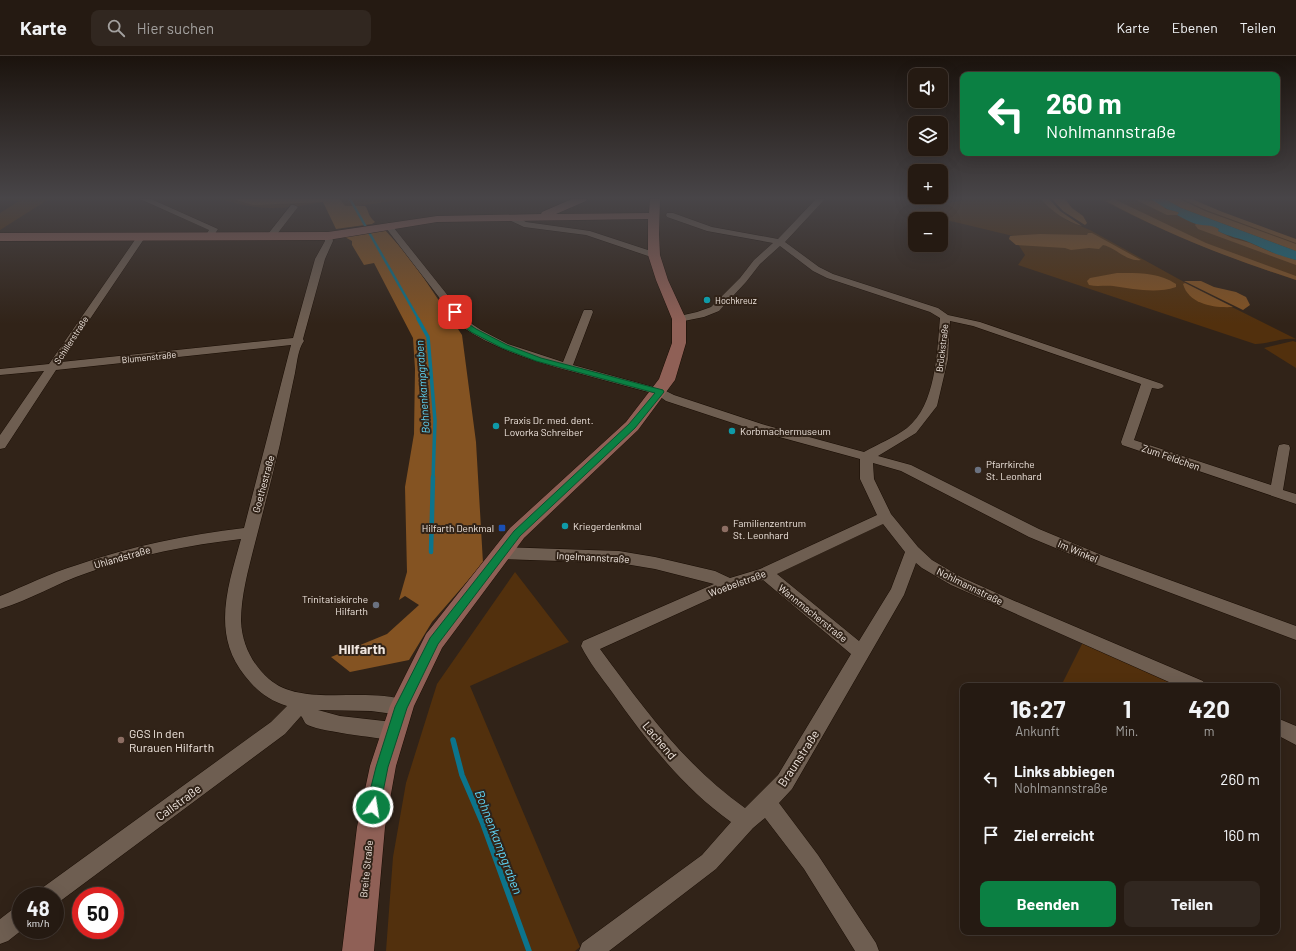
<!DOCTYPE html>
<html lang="de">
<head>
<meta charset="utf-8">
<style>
  :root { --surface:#251a12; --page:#312720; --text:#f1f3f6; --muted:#a3a19f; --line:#423832; --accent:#0b8043 }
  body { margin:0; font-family:Barlow,sans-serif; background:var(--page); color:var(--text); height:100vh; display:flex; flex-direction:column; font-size:15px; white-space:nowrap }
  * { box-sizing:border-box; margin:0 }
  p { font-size:13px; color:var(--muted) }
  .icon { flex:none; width:22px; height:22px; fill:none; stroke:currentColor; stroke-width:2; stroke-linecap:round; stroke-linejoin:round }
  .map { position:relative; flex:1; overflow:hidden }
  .details { position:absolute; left:960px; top:627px; width:320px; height:252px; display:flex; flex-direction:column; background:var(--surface); border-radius:8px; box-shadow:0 4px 16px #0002,0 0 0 1px var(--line) }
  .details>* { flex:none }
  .guide { position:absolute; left:960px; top:16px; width:320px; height:84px; border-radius:8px; box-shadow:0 4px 16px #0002,0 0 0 1px var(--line); background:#0b8043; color:#fff; overflow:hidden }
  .tools { position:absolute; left:908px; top:12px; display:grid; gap:8px }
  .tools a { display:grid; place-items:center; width:40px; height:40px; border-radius:8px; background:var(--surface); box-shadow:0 4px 16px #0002,0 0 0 1px var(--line); font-size:20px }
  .speed { position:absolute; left:12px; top:831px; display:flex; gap:8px; font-size:20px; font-weight:700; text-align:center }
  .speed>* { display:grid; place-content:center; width:52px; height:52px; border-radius:50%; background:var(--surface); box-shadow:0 4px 16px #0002,0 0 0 1px var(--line); line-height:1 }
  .speed small { font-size:10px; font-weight:400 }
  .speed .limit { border:6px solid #d22; background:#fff; color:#111 }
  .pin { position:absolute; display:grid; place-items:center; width:34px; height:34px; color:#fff; margin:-17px; border-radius:8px; box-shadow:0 2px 6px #0006 }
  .me { position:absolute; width:44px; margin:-22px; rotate:13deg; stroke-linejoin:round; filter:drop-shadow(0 0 3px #0008) }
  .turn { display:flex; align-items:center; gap:14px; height:84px; padding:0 20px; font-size:18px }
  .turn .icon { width:52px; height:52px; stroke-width:2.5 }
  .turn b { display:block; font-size:28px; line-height:34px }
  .eta { display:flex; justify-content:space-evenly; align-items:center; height:68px; text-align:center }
  .eta b { font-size:24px; font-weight:700; line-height:28px }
  .action { display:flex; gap:8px; margin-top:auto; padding:8px 20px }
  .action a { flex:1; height:46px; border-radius:8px; background:var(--accent); color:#fff; font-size:16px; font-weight:700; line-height:46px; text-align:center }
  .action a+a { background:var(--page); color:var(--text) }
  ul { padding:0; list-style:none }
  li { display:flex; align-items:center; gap:12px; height:56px; padding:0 20px }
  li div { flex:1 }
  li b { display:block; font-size:15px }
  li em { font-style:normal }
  header { display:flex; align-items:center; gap:24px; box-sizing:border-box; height:56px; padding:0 20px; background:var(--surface); border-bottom:1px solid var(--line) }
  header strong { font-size:19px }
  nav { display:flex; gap:22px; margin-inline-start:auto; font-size:14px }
  .search { width:280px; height:36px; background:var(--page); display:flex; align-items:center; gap:10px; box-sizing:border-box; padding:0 14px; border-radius:8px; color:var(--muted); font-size:15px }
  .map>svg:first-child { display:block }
  .green { fill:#52300d }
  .forest { fill:#845322 }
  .water { fill:#0c748c }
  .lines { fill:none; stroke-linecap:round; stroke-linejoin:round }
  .stream-far3 { stroke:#0c748c; stroke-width:2.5 }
  .stream-far2 { stroke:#0c748c; stroke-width:3.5 }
  .stream-far1 { stroke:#0c748c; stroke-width:4.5 }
  .stream { stroke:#0c748c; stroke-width:5.5 }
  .street-casing { stroke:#180c03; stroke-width:1 }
  .secondary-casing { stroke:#180c03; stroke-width:1 }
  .street { fill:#6e5e51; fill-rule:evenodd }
  .secondary { fill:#8f6056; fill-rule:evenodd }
  .route { fill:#0b8043; stroke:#07532c }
  .culture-dot { fill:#0f9aa8; stroke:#312318; stroke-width:1.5 }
  .worship-dot { fill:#6b7280; stroke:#312318; stroke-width:1.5 }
  .transit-dot { fill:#1a4fb4; stroke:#312318; stroke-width:1.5 }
  .education-dot { fill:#8d6e63; stroke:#312318; stroke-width:1.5 }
  .labels { text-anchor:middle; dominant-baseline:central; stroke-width:4; stroke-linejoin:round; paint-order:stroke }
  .far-poi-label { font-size:9px; fill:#f0e6df; stroke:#312318; text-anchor:start }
  .far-street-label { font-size:9px; fill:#f0e6df; stroke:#312318 }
  .poi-label { font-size:10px; fill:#f0e6df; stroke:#312318; text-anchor:start }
  .street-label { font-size:10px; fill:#f0e6df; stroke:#312318 }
  .water-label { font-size:11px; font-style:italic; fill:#5fd5f6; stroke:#312318 }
  .near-poi-label { font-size:12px; fill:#f0e6df; stroke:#312318; text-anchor:start }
  .near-street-label { font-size:12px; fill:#f0e6df; stroke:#312318 }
  .near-water-label { font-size:13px; font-style:italic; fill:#5fd5f6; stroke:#312318 }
  .near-quarter-label { font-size:14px; font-weight:bold; fill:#f0e6df; stroke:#312318 }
</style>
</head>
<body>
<header>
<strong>Karte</strong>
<div class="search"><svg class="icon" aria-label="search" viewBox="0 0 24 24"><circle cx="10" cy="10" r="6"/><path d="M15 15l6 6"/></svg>Hier suchen</div>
<nav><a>Karte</a><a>Ebenen</a><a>Teilen</a></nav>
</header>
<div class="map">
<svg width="1296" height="895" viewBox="0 0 1296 895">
  <rect width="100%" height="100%" fill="#312318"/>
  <!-- green -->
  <g class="green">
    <polygon points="0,143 49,143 0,174 0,157 19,145"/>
    <path d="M220 143H405L333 154 328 145C286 153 262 156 220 143Z"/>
    <path d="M969 143H1041L1050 152 1068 165 1090 174 1204 237 1296 283C1282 281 1269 288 1255 288L1018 209 1025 199 1013 180 909 155Z"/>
    <path d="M1100 143H1188L1243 166 1296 184V224C1229 202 1163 176 1100 143Z"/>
    <polygon points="1293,285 1296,286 1296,312 1264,292"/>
    <polygon points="515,516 569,586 470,630 580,891 575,895 386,895 393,801 406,727 437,628"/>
    <polygon points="1083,586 1185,630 1061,630"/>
  </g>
  <!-- forest -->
  <g class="forest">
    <path d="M233 143H340L345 150H365C369 154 367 159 375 166L372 168 336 173 323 146 253 149Z"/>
    <path d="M1041 143H1049L1060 155 1082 170C1067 166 1051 155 1041 143Z"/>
    <polygon points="1052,143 1065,143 1072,152 1083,160 1087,167 1085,169 1063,155"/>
    <path d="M1114 143 1206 187 1296 220V224C1231 203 1166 178 1106 145Z"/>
    <polygon points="1134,143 1155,145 1166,153 1178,156 1179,159 1167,159"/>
    <polygon points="1165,143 1180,143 1205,155 1296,188 1296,195 1181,152"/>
    <polygon points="1182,143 1192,143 1220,155 1296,183 1296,187 1206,154"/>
    <path d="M1196 168C1205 167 1212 168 1219 173L1218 175 1232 182 1250 187 1271 196 1296 204V209L1198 173 1195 169Z"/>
    <polygon points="385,174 411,203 462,279 476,386 483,507 432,566 409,604 350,616 331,601 387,578 419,549 405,540 399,544 407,516 405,431 414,378 415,313 413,282 374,207 364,209 352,189 352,185 343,180"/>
    <path d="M1088 177H1092L1141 204C1126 206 1117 192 1103 189L1099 193 1089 192 1071 194 1065 192 1016 189 1009 183 1010 180 1040 178 1087 179Z"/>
    <path d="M1117 217C1138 217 1158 216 1176 228V231C1156 238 1134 233 1113 230 1105 229 1097 231 1089 229L1087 225 1090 222Z"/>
    <polygon points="1184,225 1201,225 1214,231 1236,236 1246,241 1250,249 1243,254"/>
    <path d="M1185 227 1233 251C1215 252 1189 249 1183 228Z"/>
  </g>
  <!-- water -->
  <path class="water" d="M1150 143H1165L1181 152 1296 195V204C1280 200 1266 194 1251 187 1240 182 1229 181 1218 175L1219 173C1211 168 1204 170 1196 168 1190 166 1183 162 1177 159L1179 157C1175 154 1171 155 1167 153 1161 150 1157 146 1150 143Z"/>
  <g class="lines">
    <!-- stream-far3 -->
    <polyline class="stream-far3" points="350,143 419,264"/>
    <!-- stream-far2 -->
    <polyline class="stream-far2" points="418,263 428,281 435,365 433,422"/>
    <!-- stream-far1 -->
    <polyline class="stream-far1" points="431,496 433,421"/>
    <!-- stream -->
    <polyline class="stream" points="453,684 462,719 483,768 529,895"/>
    <defs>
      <g id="street">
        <polygon points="140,143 151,143 218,173 213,181 207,181 206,179 209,174"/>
        <path d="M816 143H825L785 186 819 211 833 218 938 252 948 259 980 266 1162 328 1164 330 1162 332 1158 333 1152 332 1134 384 1271 429 1278 392 1279 389 1284 388 1289 389 1290 392 1283 434 1296 438V448L1122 389 1121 386 1141 328 973 270 950 265 948 303 937 350 916 377 878 400 911 409 1039 473 1104 500 1296 570V584L1094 508 1029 481 901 415 873 407 874 423 891 458 918 491 932 504 961 521 1010 543 1203 625 1206 630H1178L951 529 922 512 916 507 904 539 792 733 779 747 818 799 876 887 879 895H855L804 813 765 762 753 772 716 813 609 895H579L582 887 702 799 731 766C682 731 646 684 612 636 601 621 589 606 581 590L583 585 714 528 655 513 619 507 501 503 496 501 494 497 496 493 501 491 619 495 655 501 715 515 730 522 760 513 877 459 860 423V403L757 375 666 345 656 338C628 331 601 323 574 316 534 305 496 294 461 270L386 172 388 167H394V172L469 266 481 274 508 288 563 306 583 256 584 254H592L593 256 573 309 664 334 674 339 765 369 864 396C878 388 895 381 907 372 936 349 937 296 940 262L930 256 827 222 813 215 780 190 760 208 746 226 719 255 704 261 679 266 674 263 675 261 697 256 711 251 740 222 754 204 773 187 707 175 667 161 666 159 667 157H673L712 171 778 183ZM883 468 905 496 891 533 859 585 777 518ZM763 524 851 598 778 719 745 752C685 710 643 651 600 593L734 532Z"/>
        <polygon points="291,149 294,149 298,151 274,182 268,182 267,180 268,178"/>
        <polygon points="509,160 515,160 526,166 590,175 657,197 659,199 657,201 651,201 586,179 524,171 509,164 508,162"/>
        <path d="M142 177 146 180 61 306 293 282 315 203 325 185 324 180 328 177 332 180 333 185 325 203 303 283 304 285C298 293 297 307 295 317 290 340 285 364 280 388 272 422 263 456 254 491 248 515 241 540 241 565 242 588 252 608 269 623 302 652 366 630 407 645L410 651 407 657 401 659 371 655 318 654 340 660 393 666 400 669 402 675 400 681 393 684C378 682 315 675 306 668 304 666 303 662 301 660L285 678 55 849V840H39L42 832 271 666 287 650C268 644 257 635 245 620 211 578 228 530 241 483 189 489 137 499 87 517 57 527 30 544 0 553V540C25 530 50 517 77 509 131 490 187 479 244 472L291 289 56 314 5 392 0 393V379L44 315 0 319V313L49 308 139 178Z"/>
        <polygon points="1277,662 1296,670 1296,689 1277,679"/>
        <polygon points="21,850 21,874 22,874 8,885 0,888 0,863 13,853"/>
      </g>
      <polygon id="secondary" points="572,143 587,143 586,145 556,158 649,157 650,143 660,143 659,178 660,199 668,224 686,263 686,287 675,324 638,374 524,482 442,592 414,650 396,710 385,771 374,895 342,895 357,771 370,710 390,650 426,578 510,472 626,366 659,323 672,287 672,263 656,224 648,199 648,163 437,166 328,184 0,185 0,177 328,176 437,160 541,158 542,156"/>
    </defs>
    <!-- street casing -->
    <use href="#street" class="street-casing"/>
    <!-- secondary casing -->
    <use href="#secondary" class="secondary-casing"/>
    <!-- street -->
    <use href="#street" class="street"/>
    <!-- secondary -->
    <use href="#secondary" class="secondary"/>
  </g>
  <!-- sky -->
  <linearGradient id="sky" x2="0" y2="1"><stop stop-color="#1b130d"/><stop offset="0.53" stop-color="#484548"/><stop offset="1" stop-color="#484548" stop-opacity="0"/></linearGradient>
  <rect width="1296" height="268" fill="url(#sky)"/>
  <!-- route -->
  <polygon class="route" points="453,255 458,255 467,267 476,273 507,289 541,302 663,334 664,336 635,372 520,480 438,588 407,652 388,711 380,751 378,756 373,758 368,756 366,751 376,711 395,651 430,582 514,475 629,368 655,337 536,305 502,292 471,276 462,269 452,256"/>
  <!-- markers -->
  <g class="culture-dot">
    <circle cx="707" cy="244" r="4"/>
    <circle cx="496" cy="370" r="4"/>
    <circle cx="732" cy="375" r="4"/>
    <circle cx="565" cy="470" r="4"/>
  </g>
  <g class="worship-dot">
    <circle cx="978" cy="414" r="4"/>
    <circle cx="376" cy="549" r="4"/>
  </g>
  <rect class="transit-dot" x="498" y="468" width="8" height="8" rx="2"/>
  <g class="education-dot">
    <circle cx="725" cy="473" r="4"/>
    <circle cx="121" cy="684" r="4"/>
  </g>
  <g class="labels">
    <!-- far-poi labels -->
    <g class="far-poi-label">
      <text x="715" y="244">Hochkreuz</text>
    </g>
    <!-- far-street labels -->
    <g class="far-street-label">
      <text transform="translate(71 284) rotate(-57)">Schillerstraße</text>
      <text transform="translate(942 292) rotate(-83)">Brückstraße</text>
      <text transform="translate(149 301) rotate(-6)">Blumenstraße</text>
    </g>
    <!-- poi labels -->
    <g class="poi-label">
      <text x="504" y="364">Praxis Dr. med. dent.<tspan x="504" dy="12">Lovorka Schreiber</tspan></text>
      <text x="740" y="375">Korbmachermuseum</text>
      <text x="986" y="408">Pfarrkirche<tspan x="986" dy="12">St. Leonhard</tspan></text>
      <text x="733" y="467">Familienzentrum<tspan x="733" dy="12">St. Leonhard</tspan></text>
      <text x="573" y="470">Kriegerdenkmal</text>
      <text x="494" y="472" text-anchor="end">Hilfarth Denkmal</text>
      <text x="368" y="543" text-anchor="end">Trinitatiskirche<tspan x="368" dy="12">Hilfarth</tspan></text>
    </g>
    <!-- street labels -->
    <g class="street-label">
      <text transform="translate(1171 401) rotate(19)">Zum Feldchen</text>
      <text transform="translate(263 428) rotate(-75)">Goethestraße</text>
      <text transform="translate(1078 495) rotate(23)">Im Winkel</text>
      <text transform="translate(122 501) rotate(-16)">Uhlandstraße</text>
      <text transform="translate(593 501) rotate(3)">Ingelmannstraße</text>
      <text transform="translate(737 527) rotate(-20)">Woebelstraße</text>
      <text transform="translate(970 530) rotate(26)">Nohlmannstraße</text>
      <text transform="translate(813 557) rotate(39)">Wannmacherstraße</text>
      <text transform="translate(366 813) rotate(-84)">Breite Straße</text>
    </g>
    <!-- water labels -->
    <g class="water-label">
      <text transform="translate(422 331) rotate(-94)">Bohnenkampgraben</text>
    </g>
    <!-- near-poi labels -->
    <g class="near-poi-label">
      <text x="129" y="677">GGS In den<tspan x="129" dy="14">Rurauen Hilfarth</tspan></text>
    </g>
    <!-- near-street labels -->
    <g class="near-street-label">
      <text transform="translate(660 684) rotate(50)">Lachend</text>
      <text transform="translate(798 702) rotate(-57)">Braunstraße</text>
      <text transform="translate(178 746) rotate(-36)">Callstraße</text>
    </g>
    <!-- near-water labels -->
    <g class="near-water-label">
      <text transform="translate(499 786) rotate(69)">Bohnenkampgraben</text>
    </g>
    <!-- near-quarter labels -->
    <g class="near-quarter-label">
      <text x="362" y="592">Hilfarth</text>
    </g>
  </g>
</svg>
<div class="tools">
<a><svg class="icon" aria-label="sound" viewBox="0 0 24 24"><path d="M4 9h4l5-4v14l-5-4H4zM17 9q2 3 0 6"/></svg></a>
<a><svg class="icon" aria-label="layers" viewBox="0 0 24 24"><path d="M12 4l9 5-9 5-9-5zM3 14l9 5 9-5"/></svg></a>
<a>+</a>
<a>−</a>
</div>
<div class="speed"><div>48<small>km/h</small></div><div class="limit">50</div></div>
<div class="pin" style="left:455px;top:256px;background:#d93025"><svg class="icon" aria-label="arrive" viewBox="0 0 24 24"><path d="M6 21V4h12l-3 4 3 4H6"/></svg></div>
<svg class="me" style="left:373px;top:751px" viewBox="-20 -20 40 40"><circle r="17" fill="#0b8043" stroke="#fff" stroke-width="3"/><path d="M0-11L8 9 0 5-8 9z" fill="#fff"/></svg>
<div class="guide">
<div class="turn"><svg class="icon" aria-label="left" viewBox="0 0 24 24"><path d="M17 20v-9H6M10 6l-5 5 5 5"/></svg><div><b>260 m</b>Nohlmannstraße</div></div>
</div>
<section class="details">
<div class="eta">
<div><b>16:27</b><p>Ankunft</p></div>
<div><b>1</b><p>Min.</p></div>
<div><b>420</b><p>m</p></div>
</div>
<ul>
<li><svg class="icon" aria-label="left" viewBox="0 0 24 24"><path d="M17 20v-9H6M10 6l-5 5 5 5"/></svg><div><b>Links abbiegen</b><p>Nohlmannstraße</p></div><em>260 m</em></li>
<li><svg class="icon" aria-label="arrive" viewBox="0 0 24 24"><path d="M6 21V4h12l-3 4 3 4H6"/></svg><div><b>Ziel erreicht</b></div><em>160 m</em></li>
</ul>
<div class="action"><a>Beenden</a><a>Teilen</a></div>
</section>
</div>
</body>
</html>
